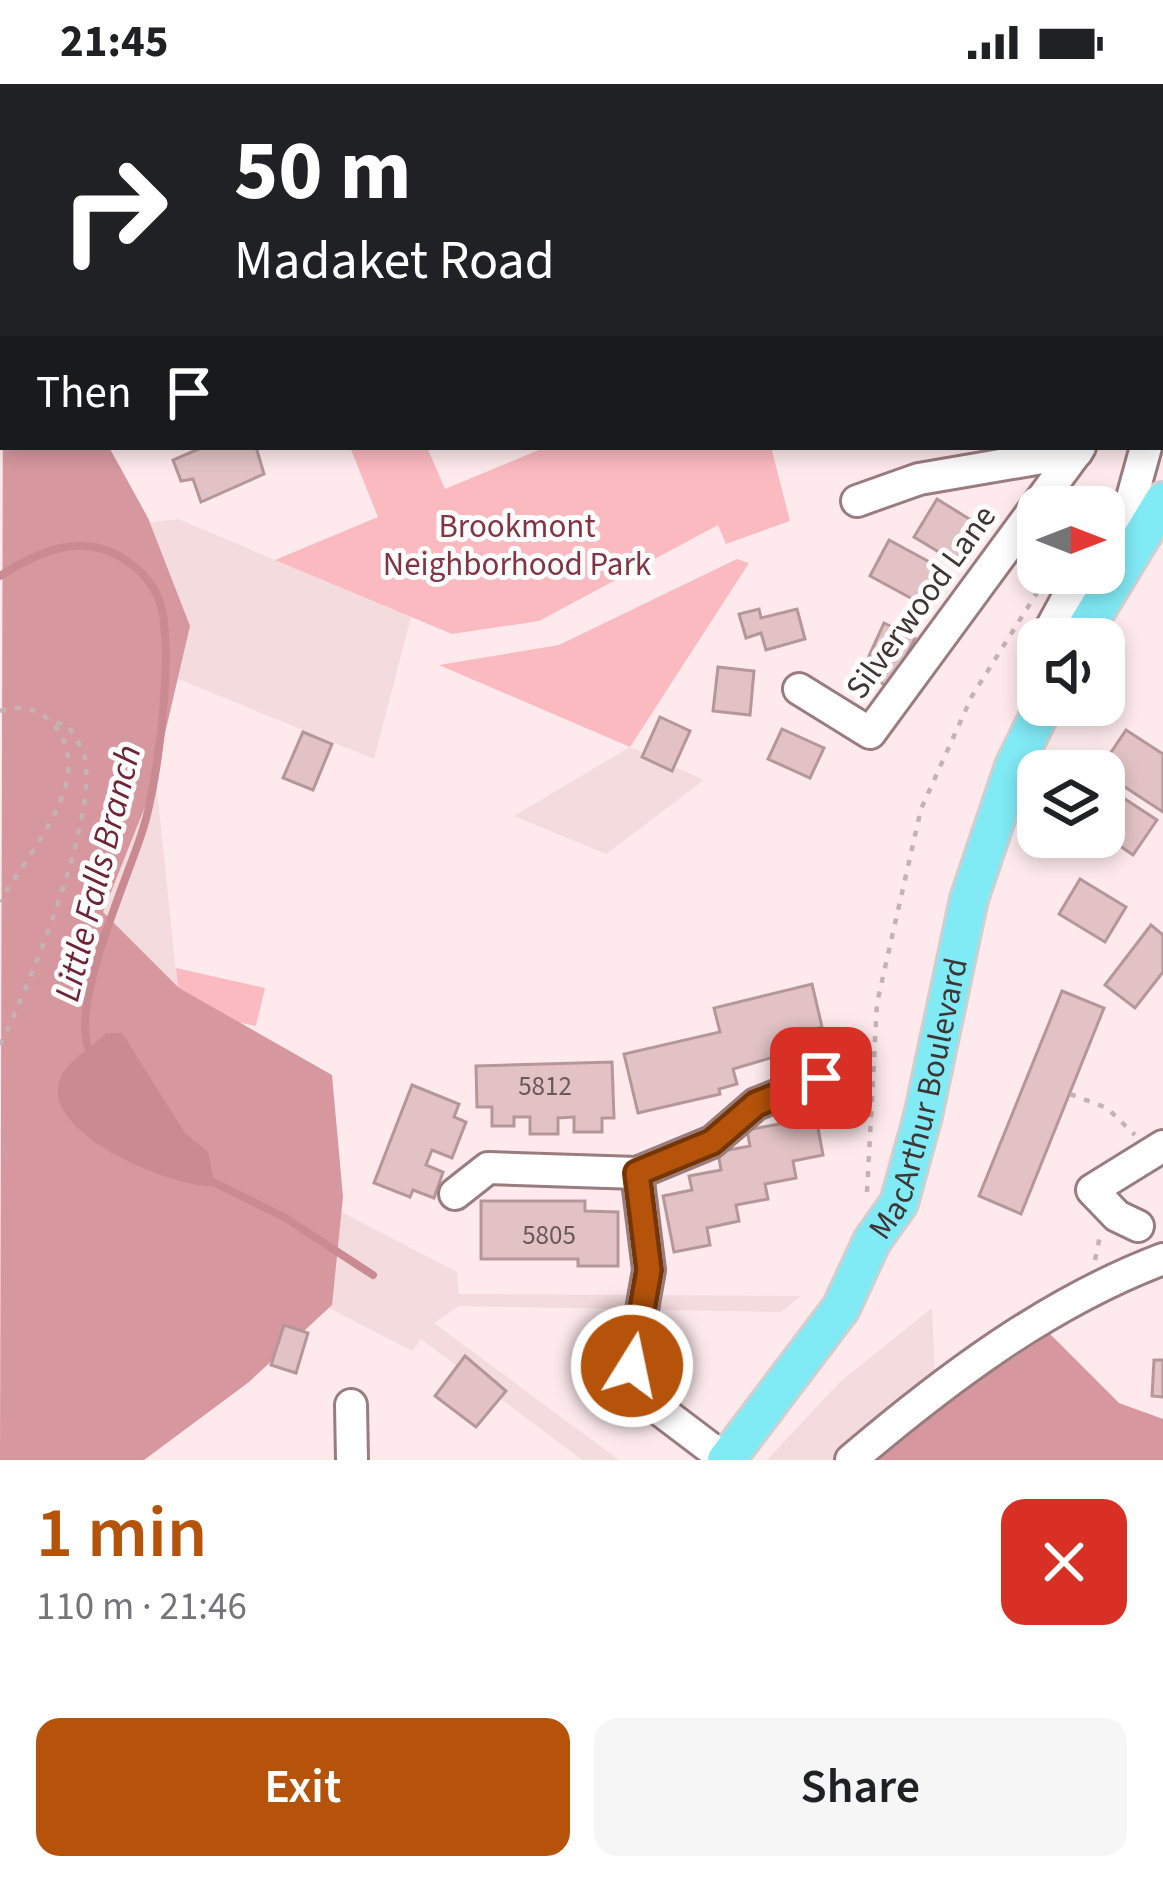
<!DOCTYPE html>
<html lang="en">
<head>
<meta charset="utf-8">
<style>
  :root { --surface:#fff; --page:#f6f6f6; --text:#202124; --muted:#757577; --accent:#b45309 }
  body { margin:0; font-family:"Source Sans 3",sans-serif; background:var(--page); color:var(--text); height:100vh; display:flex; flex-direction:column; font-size:45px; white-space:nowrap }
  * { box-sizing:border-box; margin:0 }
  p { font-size:39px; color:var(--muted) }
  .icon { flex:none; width:66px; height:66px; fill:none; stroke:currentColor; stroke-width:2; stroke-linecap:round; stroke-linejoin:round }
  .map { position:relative; height:1376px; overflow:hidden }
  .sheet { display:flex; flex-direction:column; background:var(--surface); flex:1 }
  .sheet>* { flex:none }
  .guide { position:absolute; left:0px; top:0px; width:1164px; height:366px; box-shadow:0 6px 18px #0003; background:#202124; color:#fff; overflow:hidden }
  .needle { width:78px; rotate:90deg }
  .tools { position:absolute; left:1017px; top:402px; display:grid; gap:24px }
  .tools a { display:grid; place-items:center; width:108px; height:108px; border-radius:24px; background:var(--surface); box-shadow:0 6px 18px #0003; font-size:60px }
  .pin { position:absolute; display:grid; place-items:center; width:102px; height:102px; color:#fff; margin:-51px; border-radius:24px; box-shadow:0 6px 18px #0006 }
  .me { position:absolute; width:132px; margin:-66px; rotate:10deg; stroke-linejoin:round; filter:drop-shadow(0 0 9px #0008) }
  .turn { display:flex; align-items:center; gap:42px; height:252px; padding:0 36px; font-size:54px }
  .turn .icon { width:156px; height:156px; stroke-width:2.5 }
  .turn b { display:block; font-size:84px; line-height:102px }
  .then { display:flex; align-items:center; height:114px; padding:0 36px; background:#0003; gap:24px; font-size:45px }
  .round { display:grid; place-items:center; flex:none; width:126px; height:126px; border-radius:24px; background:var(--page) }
  .head { display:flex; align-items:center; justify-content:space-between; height:204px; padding:0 36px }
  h1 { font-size:72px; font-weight:600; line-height:90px; color:var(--accent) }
  .primary-button { display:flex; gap:24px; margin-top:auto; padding:24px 36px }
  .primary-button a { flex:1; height:138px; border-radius:24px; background:var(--accent); color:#fff; font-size:48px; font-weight:600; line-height:138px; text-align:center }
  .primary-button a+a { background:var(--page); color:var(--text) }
  .status { display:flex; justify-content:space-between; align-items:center; height:84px; padding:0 60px; background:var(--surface); direction:ltr }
  .status svg { height:33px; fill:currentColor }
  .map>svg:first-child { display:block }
  .built { fill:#f4dbdd }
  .green { fill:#fbb9c0 }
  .forest { fill:#d7979f }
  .water { fill:#ca8a92 }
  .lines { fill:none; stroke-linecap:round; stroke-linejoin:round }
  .stream { stroke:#ca8a92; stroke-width:8 }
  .building { fill:#e2c2c5; stroke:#b5979a; stroke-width:3 }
  .minor-casing { stroke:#997c7f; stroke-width:36 }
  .major-casing { stroke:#d1cecf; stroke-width:42 }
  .path { stroke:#c4b2b4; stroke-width:4.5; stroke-dasharray:6 9; stroke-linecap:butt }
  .minor { stroke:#fff; stroke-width:30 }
  .major { stroke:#80eaf5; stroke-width:36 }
  .route-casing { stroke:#753606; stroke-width:30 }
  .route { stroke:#b45309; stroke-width:21 }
  .labels { text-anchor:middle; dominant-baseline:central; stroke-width:10; stroke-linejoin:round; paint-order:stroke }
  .number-label { font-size:27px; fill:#685859 }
  .park-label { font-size:33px; fill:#823443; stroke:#fdfdfd }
  .street-label { font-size:33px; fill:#403435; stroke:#fdfdfd }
  .water-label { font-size:36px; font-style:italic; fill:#702334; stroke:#fdfdfd }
</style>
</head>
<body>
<div class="status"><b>21:45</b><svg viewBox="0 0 49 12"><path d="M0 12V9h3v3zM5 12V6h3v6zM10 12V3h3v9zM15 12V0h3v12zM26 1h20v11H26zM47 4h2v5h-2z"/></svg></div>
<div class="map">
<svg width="1163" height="1376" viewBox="0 0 1163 1376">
  <rect width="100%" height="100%" fill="#feeaec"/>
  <!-- built -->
  <g class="built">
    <polygon points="178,435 411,533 374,675 144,581 193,1051 457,1188 459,1210 801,1212 781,1228 459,1222 434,1239 619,1376 582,1376 421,1255 412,1267 194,1154 0,1376 40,452"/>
    <polygon points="630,663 704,696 606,770 514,732"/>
    <polygon points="932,1224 935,1293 927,1376 767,1376 841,1297"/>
  </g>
  <!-- green -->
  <g class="green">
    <polygon points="350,363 427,363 445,405 546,363 771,363 790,437 726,460 718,441 539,537 452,550 275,476 378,433"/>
    <polygon points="737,475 749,479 630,663 439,581 559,561"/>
    <polygon points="176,884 265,904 256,942 180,926"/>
  </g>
  <!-- forest -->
  <g class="forest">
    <polygon points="3,302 3,363 109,363 148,434 190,542 152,705 103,828 179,904 332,991 343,1113 332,1221 249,1298 144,1376 0,1376"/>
    <polygon points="1050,1250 1119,1319 1163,1335 1163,1376 871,1376 915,1338"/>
  </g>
  <!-- water -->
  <path class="water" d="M106 949H122L185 1049 208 1068 215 1102C175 1105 39 1050 60 995 68 975 91 965 106 949Z"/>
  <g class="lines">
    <!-- stream -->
    <g class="stream">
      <path d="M0 492C36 469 78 449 119 472 134 481 150 495 157 511 177 554 158 699 143 745 129 793 64 930 92 972"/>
      <polyline points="209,1096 284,1133 373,1191"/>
    </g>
  </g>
  <!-- building -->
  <g class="building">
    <polygon points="203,363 256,363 264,390 201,418 193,395 181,397 173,376"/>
    <polygon points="937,415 979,441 962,482 914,453"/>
    <polygon points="889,456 937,482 918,518 870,492"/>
    <polygon points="759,525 761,534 797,525 805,555 766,566 761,549 746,554 739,530"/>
    <polygon points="884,539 915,554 891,604 870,593 878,576 869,572"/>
    <polygon points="718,583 754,587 750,631 713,627"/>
    <polygon points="660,633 690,647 672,687 642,673"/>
    <polygon points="782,645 824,664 810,694 768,675"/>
    <polygon points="1126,646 1163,670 1163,728 1099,686"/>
    <polygon points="303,648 332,660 313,706 283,694"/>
    <polygon points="1105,702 1157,736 1133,771 1104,751"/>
    <polygon points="1080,795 1126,823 1105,858 1059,830"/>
    <polygon points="1151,841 1163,851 1163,888 1135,924 1105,901"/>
    <polygon points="812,900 822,943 811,946 815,961 733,985 737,1000 719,1005 720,1010 638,1029 624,970 720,948 714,924"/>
    <polygon points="1062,907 1104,924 1021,1130 979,1112"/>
    <polygon points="612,978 614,1034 602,1034 602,1048 574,1048 574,1033 558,1034 558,1050 530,1050 530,1033 514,1033 514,1042 492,1042 492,1023 477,1023 476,982"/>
    <polygon points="412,1001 459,1020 454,1033 466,1038 452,1074 432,1066 426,1081 443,1088 434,1114 413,1106 410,1113 374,1099"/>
    <polygon points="813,1017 823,1071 793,1077 796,1094 765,1100 768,1115 736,1121 739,1137 707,1144 710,1161 674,1168 663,1112 692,1106 689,1092 721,1086 718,1068 750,1062 747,1046 779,1040 776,1024"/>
    <polygon points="481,1117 585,1117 585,1127 618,1128 618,1182 578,1182 578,1175 481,1175"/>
    <polygon points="284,1241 308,1249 296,1289 271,1281"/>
    <polygon points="465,1272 506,1307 476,1343 435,1312"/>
    <polygon points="1154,1276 1163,1276 1163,1313 1152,1312"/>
  </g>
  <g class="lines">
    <defs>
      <g id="minor">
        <polyline points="700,0 711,3"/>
        <polyline points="734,3 740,0"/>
        <polyline points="916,3 923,0"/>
        <polyline points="0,125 3,132"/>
        <polyline points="1161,284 1163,285"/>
        <polyline points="0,304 3,302"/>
        <polyline points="857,417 919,395 1077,368"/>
        <polyline points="1104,457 1130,421 1146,363"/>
        <polyline points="1045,555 1081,489"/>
        <polyline points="799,605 870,649 1080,363"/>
        <polyline points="637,1089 649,1186 632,1282 638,1300 660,1326 726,1376"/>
        <polyline points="455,1110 488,1084 637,1089 712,1058 756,1020 821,994"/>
        <polyline points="1138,1142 1117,1132 1092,1106 1163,1062"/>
        <polyline points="351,1321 352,1376"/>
        <path d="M851 1376C945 1296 1047 1219 1163 1175"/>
      </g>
      <g id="major">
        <polyline points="1079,555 1163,417"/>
        <path id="s1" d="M726 1376 841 1224 872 1157 899 1119 923 1032 969 815 1014 682 1044 621"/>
      </g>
    </defs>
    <!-- minor casing -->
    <use href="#minor" class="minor-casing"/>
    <!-- major casing -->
    <use href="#major" class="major-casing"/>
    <!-- path -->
    <g class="path">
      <polyline points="844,3 847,0"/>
      <polyline points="0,345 3,343"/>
      <path d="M0 627C20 621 38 624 52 639 102 692 25 771 0 818"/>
      <path d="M0 961C29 902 97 738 85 675 83 664 74 652 68 641L52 638"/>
      <polyline points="1070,1010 1107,1024 1135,1051"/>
      <polyline points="867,1108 877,919 921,725 972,612 1038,507"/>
      <polyline points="1095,1176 1100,1152"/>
    </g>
    <!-- minor -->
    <use href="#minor" class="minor"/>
    <!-- major -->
    <use href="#major" class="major"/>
  </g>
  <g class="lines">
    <defs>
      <polyline id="route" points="632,1282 649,1186 637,1089 712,1058 756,1020 821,994"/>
    </defs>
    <!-- route casing -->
    <use href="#route" class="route-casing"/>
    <!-- route -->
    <use href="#route" class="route"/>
  </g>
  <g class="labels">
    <!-- number labels -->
    <g class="number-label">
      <text x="545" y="1002">5812</text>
      <text x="549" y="1151">5805</text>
    </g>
    <!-- park labels -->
    <g class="park-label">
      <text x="517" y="442">Brookmont<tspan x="517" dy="38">Neighborhood Park</tspan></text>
    </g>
    <!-- street labels -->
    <g class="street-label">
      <text transform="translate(921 518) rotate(-54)">Silverwood Lane</text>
      <text stroke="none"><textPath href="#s1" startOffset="417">MacArthur Boulevard</textPath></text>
    </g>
    <!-- water labels -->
    <g class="water-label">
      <text transform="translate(98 789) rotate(-76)">Little Falls Branch</text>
    </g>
  </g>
</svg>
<div class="tools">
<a><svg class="needle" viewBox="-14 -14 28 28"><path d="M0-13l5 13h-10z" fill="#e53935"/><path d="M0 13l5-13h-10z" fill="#757577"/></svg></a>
<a><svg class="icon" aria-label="sound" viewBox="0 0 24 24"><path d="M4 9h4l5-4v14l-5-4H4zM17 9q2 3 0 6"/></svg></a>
<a><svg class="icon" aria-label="layers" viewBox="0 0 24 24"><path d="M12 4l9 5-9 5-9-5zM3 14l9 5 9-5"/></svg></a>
</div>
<div class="pin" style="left:821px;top:994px;background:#d93025"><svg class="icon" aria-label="arrive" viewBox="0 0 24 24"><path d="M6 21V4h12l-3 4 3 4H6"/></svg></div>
<svg class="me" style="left:632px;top:1282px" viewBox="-20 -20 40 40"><circle r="17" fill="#b45309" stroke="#fff" stroke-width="3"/><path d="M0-11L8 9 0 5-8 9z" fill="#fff"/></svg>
<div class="guide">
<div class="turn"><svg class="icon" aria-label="right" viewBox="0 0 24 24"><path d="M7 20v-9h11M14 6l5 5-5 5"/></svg><div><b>50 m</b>Madaket Road</div></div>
<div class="then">Then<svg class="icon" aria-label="arrive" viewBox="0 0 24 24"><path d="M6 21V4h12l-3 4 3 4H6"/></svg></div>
</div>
</div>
<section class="sheet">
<div class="head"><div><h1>1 min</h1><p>110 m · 21:46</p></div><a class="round" style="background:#d93025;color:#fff"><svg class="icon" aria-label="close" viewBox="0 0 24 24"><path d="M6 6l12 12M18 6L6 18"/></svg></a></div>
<div class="primary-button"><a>Exit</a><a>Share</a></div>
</section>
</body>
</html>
